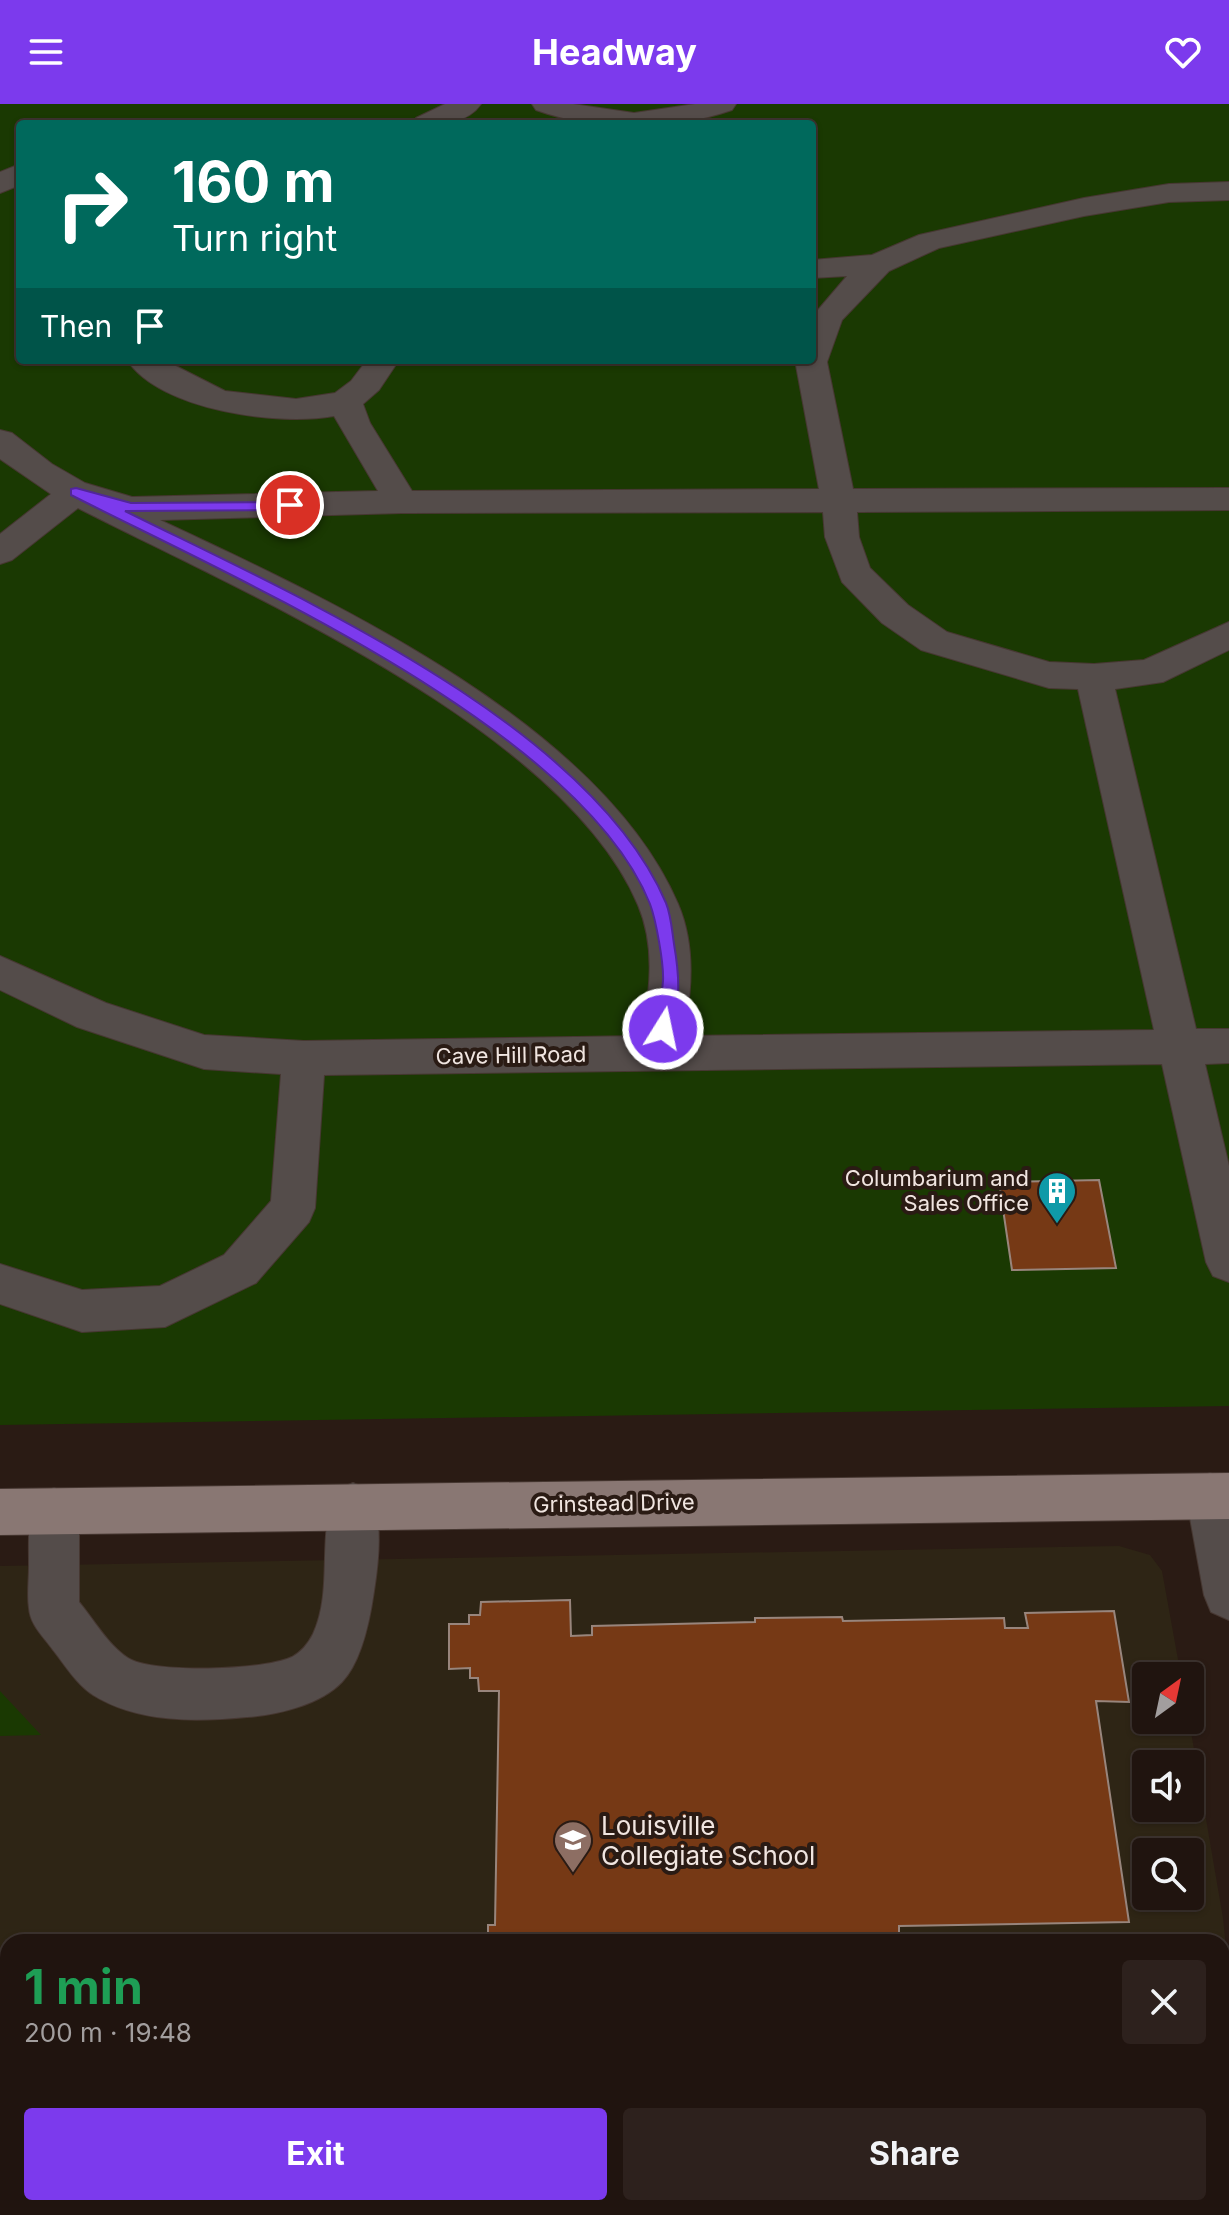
<!DOCTYPE html>
<html lang="en">
<head>
<meta charset="utf-8">
<style>
  :root { --surface:#20140f; --page:#2d211d; --text:#f1f3f6; --muted:#a29e9e; --line:#3d332f; --accent:#7c3aed }
  body { margin:0; font-family:Inter,sans-serif; background:var(--page); color:var(--text); height:100vh; display:flex; flex-direction:column; font-size:30px; white-space:nowrap }
  * { box-sizing:border-box; margin:0 }
  p { font-size:26px; color:var(--muted) }
  .icon { flex:none; width:44px; height:44px; fill:none; stroke:currentColor; stroke-width:2; stroke-linecap:round; stroke-linejoin:round }
  .map { position:relative; flex:1; overflow:hidden }
  .panel { position:absolute; left:0px; top:1830px; width:1230px; height:282px; display:flex; flex-direction:column; background:var(--surface); border-radius:24px 24px 0 0; box-shadow:0 2px 6px #0004,0 0 0 2px var(--line) }
  .panel>* { flex:none }
  .guide { position:absolute; left:16px; top:16px; width:800px; height:244px; border-radius:8px; box-shadow:0 2px 6px #0004,0 0 0 2px var(--line); background:#00695c; color:#fff; overflow:hidden }
  .needle { width:52px; rotate:33deg }
  .buttons { position:absolute; left:1132px; top:1558px; display:grid; gap:16px }
  .buttons a { display:grid; place-items:center; width:72px; height:72px; border-radius:8px; background:var(--surface); box-shadow:0 2px 6px #0004,0 0 0 2px var(--line); font-size:40px }
  .pin { position:absolute; display:grid; place-items:center; width:68px; height:68px; color:#fff; margin:-34px; border:4px solid #fff; border-radius:50%; box-shadow:0 2px 8px #0007 }
  .me { position:absolute; width:88px; margin:-44px; rotate:10deg; stroke-linejoin:round; filter:drop-shadow(0 0 6px #0008) }
  .turn { display:flex; align-items:center; gap:28px; height:168px; padding:0 24px; font-size:36px }
  .turn .icon { width:104px; height:104px; stroke-width:2.5 }
  .turn b { display:block; font-size:56px; line-height:68px }
  .then { display:flex; align-items:center; height:76px; padding:0 24px; background:#0003; gap:16px; font-size:30px }
  .round { display:grid; place-items:center; flex:none; width:84px; height:84px; border-radius:8px; background:var(--page) }
  .summary { display:flex; align-items:center; justify-content:space-between; height:136px; padding:0 24px }
  h1 { font-size:48px; font-weight:700; line-height:60px; color:#1e9e55 }
  .cta { display:flex; gap:16px; margin-top:auto; padding:16px 24px }
  .cta a { flex:1; height:92px; border-radius:8px; background:var(--accent); color:#fff; font-size:32px; font-weight:700; line-height:92px; text-align:center }
  .cta a+a { background:var(--page); color:var(--text) }
  header { display:flex; justify-content:space-between; align-items:center; height:104px; padding:0 24px; background:var(--accent); color:#fff; font-size:36px; font-weight:700 }
  .map>svg:first-child { display:block }
  .education { fill:#2e2515; fill-rule:evenodd }
  .green { fill:#1a3902; fill-rule:evenodd }
  .building { fill:#763915; stroke:#98857c; stroke-width:2 }
  .lines { fill:none; stroke-linecap:round; stroke-linejoin:round }
  .minor-casing { stroke:#463731; stroke-width:2 }
  .major-casing { stroke:#463731; stroke-width:2 }
  .minor { fill:#544c4a; fill-rule:evenodd }
  .major { fill:#897773; fill-rule:evenodd }
  .route { fill:#7c3aed; stroke:#51269a; stroke-width:2 }
  .labels { text-anchor:middle; dominant-baseline:central; stroke-width:8; stroke-linejoin:round; paint-order:stroke }
  .street-label { font-size:22px; fill:#f0e5e0; stroke:#2a1b14 }
  .poi-label { font-size:22px; fill:#f0e5e0; stroke:#2a1b14; text-anchor:end }
  .near-poi-label { font-size:26px; fill:#f0e5e0; stroke:#2a1b14; text-anchor:start }
</style>
</head>
<body>
<header><svg class="icon" aria-label="menu" viewBox="0 0 24 24"><path d="M4 6h16M4 12h16M4 18h16"/></svg>Headway<svg class="icon" aria-label="heart" viewBox="0 0 24 24"><path d="M12 20l-8-8c-3-5 5-10 8-4 3-6 11-1 8 4z"/></svg></header>
<div class="map">
<svg width="1229" height="2111" viewBox="0 0 1229 2111">
  <rect width="100%" height="100%" fill="#2a1b14"/>
  <!-- education -->
  <path class="education" d="M1119 1442 1150 1451 1162 1467 1181 1572H1146V1616H1189L1223 1814 1229 1874V2111H0V1462ZM1146 1660H1190V1704H1146ZM1146 1748H1190V1792H1146ZM8 1838H1222V2104H8Z"/>
  <!-- green -->
  <g class="green">
    <path d="M0 0H1229V1302L0 1321ZM20 20H812V256H20Z"/>
    <polygon points="0,1587 41,1631 0,1632"/>
  </g>
  <!-- building -->
  <g class="building">
    <polygon points="1099,1076 1116,1164 1012,1166 999,1078"/>
    <polygon points="570,1496 571,1532 592,1531 592,1522 755,1518 755,1514 842,1513 843,1517 1004,1514 1005,1524 1028,1524 1025,1509 1114,1507 1129,1598 1096,1597 1129,1818 899,1822 899,1838 488,1838 488,1821 495,1821 499,1587 479,1587 478,1574 470,1574 470,1564 449,1565 449,1520 469,1520 469,1511 480,1511 481,1498"/>
    <polygon points="1222,2085 1226,2111 1178,2111 1177,2104 1222,2104"/>
    <rect x="510" y="2104" width="356" height="7"/>
  </g>
  <g class="lines">
    <defs>
      <g id="minor">
        <path d="M445 0H481C466 22 435 20 412 20L416 14Z"/>
        <path d="M532 0H573L634 9 695 0H736L732 6C671 27 597 28 536 6Z"/>
        <polygon points="20,60 20,81 0,89 0,68"/>
        <path d="M1229 78V96L1169 98 1084 112 939 144 889 167 842 216 827 258 853 385 1229 384V406L857 408 859 433 870 464 908 501 947 528 1049 558 1094 560 1144 556 1229 518V546L1163 578 1115 585 1196 925H1229V959L1205 960 1229 1062V1178L1213 1172 1206 1158 1162 960 324 971 315 1104 309 1118 256 1179 165 1223 82 1228 0 1200V1160L82 1186 160 1182 224 1151 271 1097 281 970 204 965 77 923 0 886V852L106 899 204 931 304 937 641 932C650 890 656 843 638 801 564 625 242 488 78 404L12 456 0 460V430L51 390 0 355V326L12 329 52 360 85 379 132 393 378 387 334 312C279 322 161 307 127 256H164L225 287 296 295 335 289 351 277 367 256H399L379 286 363 300 370 319 412 387 819 385 795 256H812V213L847 172 812 174V156L872 151 919 131 1084 94 1169 80ZM823 408 825 433 842 478 882 519 921 546 1049 584 1078 585 1154 926 683 932C692 889 696 842 678 800 601 620 329 495 160 416L402 409Z"/>
        <polygon points="1210,1369 1227,1376 1229,1380 1229,1516 1211,1508 1204,1491 1186,1392 1193,1376"/>
        <path d="M353 1379 370 1386C383 1415 379 1455 374 1487 370 1515 362 1557 342 1578 320 1601 277 1611 247 1613 196 1618 138 1619 93 1591 77 1581 65 1561 53 1546 44 1533 30 1521 29 1504 27 1491 29 1476 29 1462 29 1437 27 1413 37 1391L54 1384 71 1391 79 1407V1498C94 1516 108 1541 128 1554 152 1570 266 1566 292 1553 301 1548 308 1540 313 1530 334 1485 316 1430 336 1386Z"/>
        <polygon points="1229,1921 1229,1979 1222,1980 1222,1922"/>
        <polygon points="911,2104 971,2104 972,2111 912,2111"/>
        <polygon points="1094,2104 1154,2104 1156,2111 1096,2111"/>
      </g>
      <polygon id="major" points="1229,1369 1229,1415 0,1431 0,1385"/>
    </defs>
    <!-- minor casing -->
    <use href="#minor" class="minor-casing"/>
    <!-- major casing -->
    <use href="#major" class="major-casing"/>
    <!-- minor -->
    <use href="#minor" class="minor"/>
    <!-- major -->
    <use href="#major" class="major"/>
  </g>
  <!-- route -->
  <path class="route" d="M76 384 131 399 295 398 297 401 290 406 125 407C292 490 590 620 666 799 671 811 672 827 674 840 679 869 682 902 669 930L663 932 654 925C657 909 662 893 663 877 664 860 656 816 650 800 580 625 234 474 71 391V385Z"/>
  <!-- icons -->
  <defs>
    <symbol id="building-pin" viewBox="-11 -11 22 30"><path d="M0 17L-7.5 6A9.5 9.5 0 1 1 7.5 6Z" fill="#0f9aa8" stroke="#2a1b14"/><path d="M-4-6H4V6H1V3H-1V6H-4ZM-2.5-4.3h1.7v1.8h-1.7ZM.8-4.3h1.7v1.8H.8ZM-2.5-1h1.7V.8h-1.7ZM.8-1h1.7V.8H.8Z" fill="#fff"/></symbol>
    <symbol id="school-pin" viewBox="-11 -11 22 30"><path d="M0 17L-7.5 6A9.5 9.5 0 1 1 7.5 6Z" fill="#8d6e63" stroke="#2a1b14"/><path d="M0-5L7-2L0 1L-7-2ZM-4 1L0 2.5L4 1V4Q0 6-4 4Z" fill="#fff"/></symbol>
  </defs>
  <g fill-rule="evenodd">
    <use href="#building-pin" x="1035" y="1065" width="44" height="60"/>
    <use href="#school-pin" x="551" y="1714" width="44" height="60"/>
  </g>
  <g class="labels">
    <!-- street labels -->
    <g class="street-label">
      <text transform="translate(511 951) rotate(-1)">Cave Hill Road</text>
      <text transform="translate(614 1399) rotate(-1)">Grinstead Drive</text>
    </g>
    <!-- poi labels -->
    <g class="poi-label">
      <text x="1029" y="1074">Columbarium and<tspan x="1029" dy="25">Sales Office</tspan></text>
    </g>
    <!-- near-poi labels -->
    <g class="near-poi-label">
      <text x="601" y="1721">Louisville<tspan x="601" dy="30">Collegiate School</tspan></text>
    </g>
  </g>
</svg>
<div class="buttons">
<a><svg class="needle" viewBox="-14 -14 28 28"><path d="M0-13l5 13h-10z" fill="#e53935"/><path d="M0 13l5-13h-10z" fill="#a29e9e"/></svg></a>
<a><svg class="icon" aria-label="sound" viewBox="0 0 24 24"><path d="M4 9h4l5-4v14l-5-4H4zM17 9q2 3 0 6"/></svg></a>
<a><svg class="icon" aria-label="search" viewBox="0 0 24 24"><circle cx="10" cy="10" r="6"/><path d="M15 15l6 6"/></svg></a>
</div>
<div class="pin" style="left:290px;top:401px;background:#d93025"><svg class="icon" aria-label="arrive" viewBox="0 0 24 24"><path d="M6 21V4h12l-3 4 3 4H6"/></svg></div>
<svg class="me" style="left:663px;top:925px" viewBox="-20 -20 40 40"><circle r="17" fill="#7c3aed" stroke="#fff" stroke-width="3"/><path d="M0-11L8 9 0 5-8 9z" fill="#fff"/></svg>
<div class="guide">
<div class="turn"><svg class="icon" aria-label="right" viewBox="0 0 24 24"><path d="M7 20v-9h11M14 6l5 5-5 5"/></svg><div><b>160 m</b>Turn right</div></div>
<div class="then">Then<svg class="icon" aria-label="arrive" viewBox="0 0 24 24"><path d="M6 21V4h12l-3 4 3 4H6"/></svg></div>
</div>
<section class="panel">
<div class="summary"><div><h1>1 min</h1><p>200 m · 19:48</p></div><a class="round"><svg class="icon" aria-label="close" viewBox="0 0 24 24"><path d="M6 6l12 12M18 6L6 18"/></svg></a></div>
<div class="cta"><a>Exit</a><a>Share</a></div>
</section>
</div>
</body>
</html>
